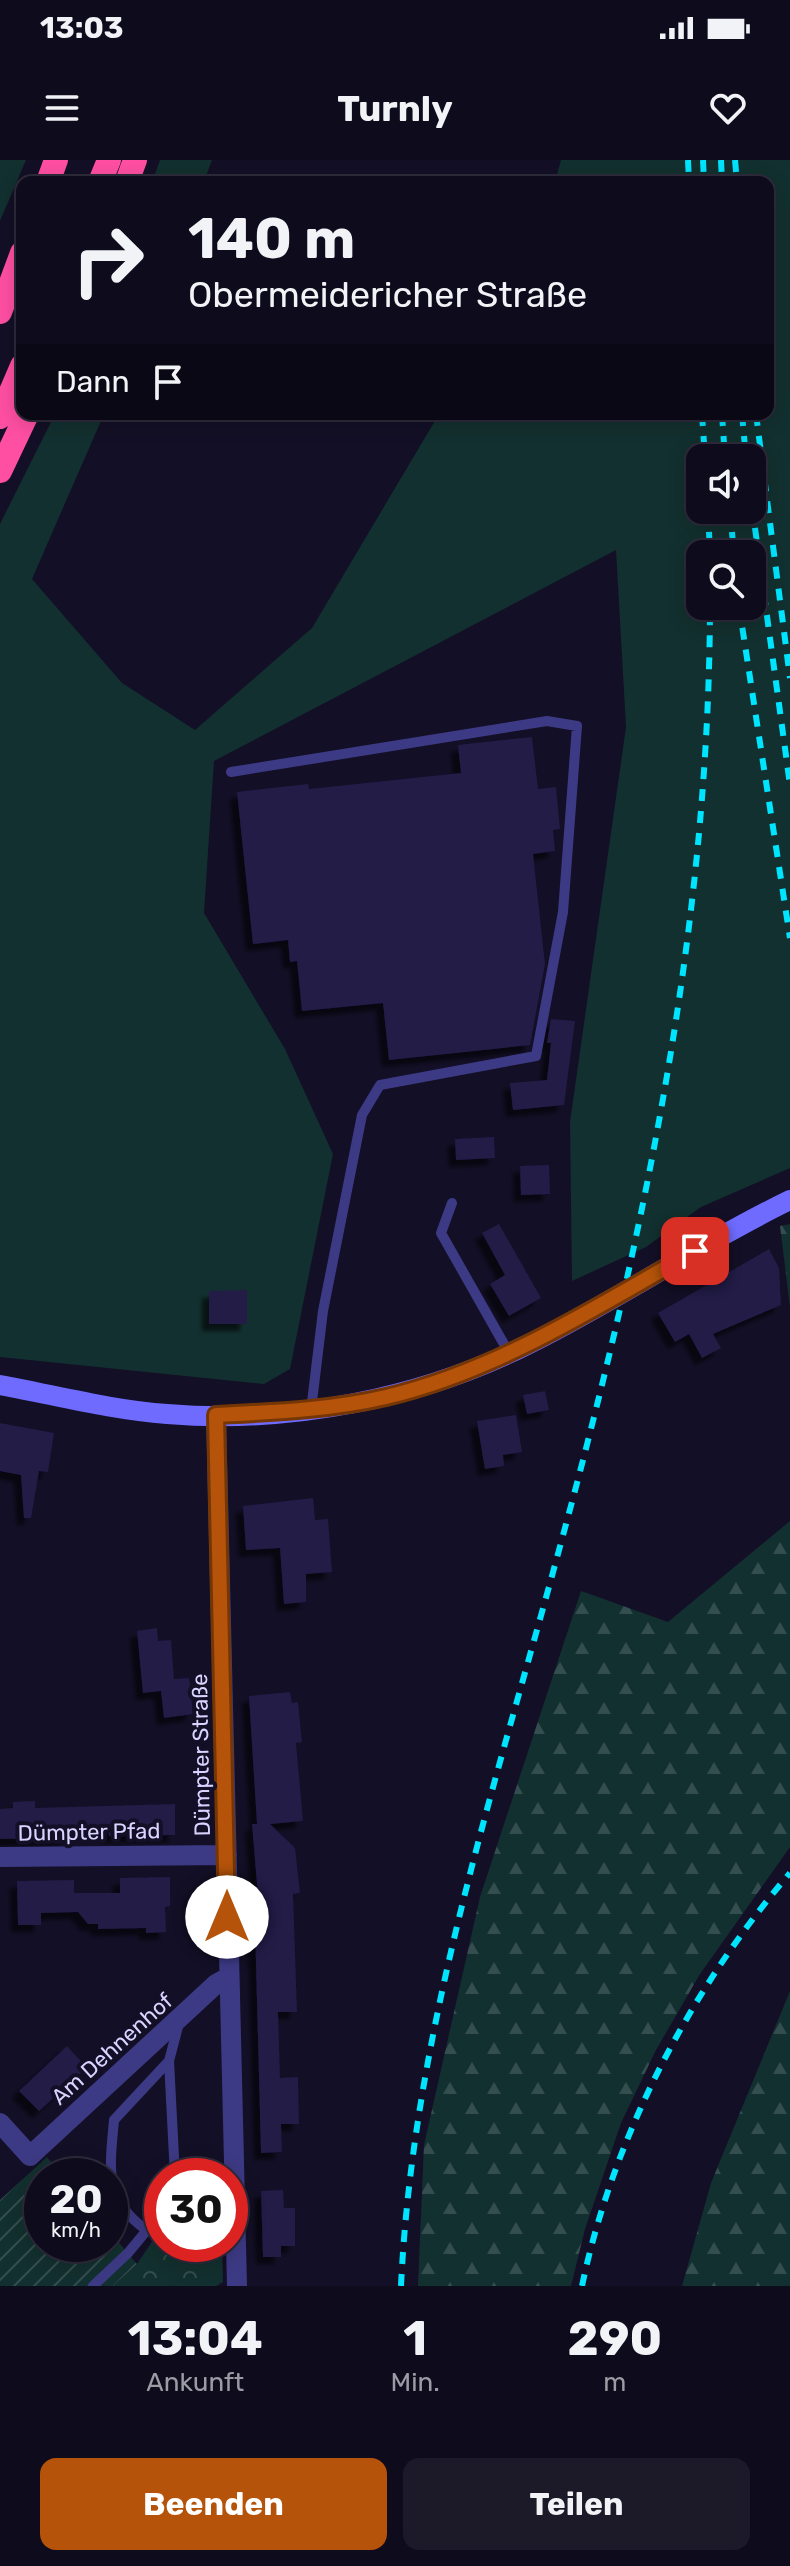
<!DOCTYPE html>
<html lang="de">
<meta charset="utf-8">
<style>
:root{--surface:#0e0b1c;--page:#1c1929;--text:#f1f3f6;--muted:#9b9ba3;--line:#2e2b3b;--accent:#b45309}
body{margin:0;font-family:Rubik,sans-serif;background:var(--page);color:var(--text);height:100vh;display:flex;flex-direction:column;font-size:30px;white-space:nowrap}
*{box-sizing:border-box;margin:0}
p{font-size:26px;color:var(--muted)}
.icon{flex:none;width:44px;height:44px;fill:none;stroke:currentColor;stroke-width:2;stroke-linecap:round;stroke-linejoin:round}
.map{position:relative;height:2126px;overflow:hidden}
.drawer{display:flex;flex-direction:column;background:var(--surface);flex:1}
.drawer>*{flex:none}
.banner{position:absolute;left:16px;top:16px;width:758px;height:244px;border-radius:16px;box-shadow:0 4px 20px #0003,0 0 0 2px var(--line);background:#0e0b1c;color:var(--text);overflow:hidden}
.buttons{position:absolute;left:686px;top:284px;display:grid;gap:16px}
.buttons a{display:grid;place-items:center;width:80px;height:80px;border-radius:16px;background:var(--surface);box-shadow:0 4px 20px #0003,0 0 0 2px var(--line);font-size:40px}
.speed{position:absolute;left:24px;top:1998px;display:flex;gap:16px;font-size:40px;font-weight:700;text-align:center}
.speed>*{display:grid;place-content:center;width:104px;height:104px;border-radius:50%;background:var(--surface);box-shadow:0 4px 20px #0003,0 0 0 2px var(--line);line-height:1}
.speed small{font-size:20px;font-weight:400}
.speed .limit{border:12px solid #d22;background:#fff;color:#111}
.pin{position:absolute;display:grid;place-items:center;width:68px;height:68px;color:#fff;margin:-34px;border-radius:16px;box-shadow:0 4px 12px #0006}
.me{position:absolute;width:88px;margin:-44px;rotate:0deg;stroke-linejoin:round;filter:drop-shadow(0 0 6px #0008)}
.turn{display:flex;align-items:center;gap:28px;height:168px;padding:0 40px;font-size:36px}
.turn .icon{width:104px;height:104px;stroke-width:2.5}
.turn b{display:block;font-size:56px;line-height:68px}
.then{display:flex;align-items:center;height:76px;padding:0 40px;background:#0003;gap:16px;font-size:30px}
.eta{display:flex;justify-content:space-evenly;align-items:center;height:136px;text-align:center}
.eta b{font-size:48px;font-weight:700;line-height:56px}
.button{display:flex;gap:16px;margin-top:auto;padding:16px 40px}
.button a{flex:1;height:92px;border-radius:16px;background:var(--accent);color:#fff;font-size:32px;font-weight:700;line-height:92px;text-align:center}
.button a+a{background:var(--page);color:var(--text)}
.status{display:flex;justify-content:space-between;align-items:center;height:56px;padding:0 40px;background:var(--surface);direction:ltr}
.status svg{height:22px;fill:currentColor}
header{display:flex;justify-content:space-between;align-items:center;height:104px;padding:0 40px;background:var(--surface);font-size:36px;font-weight:700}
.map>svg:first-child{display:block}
.grass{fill:#12302f;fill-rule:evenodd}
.forest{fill:url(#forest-firs)}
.park{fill:url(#park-crowns)}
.garden{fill:url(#garden-furrows)}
.building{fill:#241b47;filter:url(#shadow)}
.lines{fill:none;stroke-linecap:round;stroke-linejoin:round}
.service{stroke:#3d3a85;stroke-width:10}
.minor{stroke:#3d3a85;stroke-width:20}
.secondary{stroke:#6f6bff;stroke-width:20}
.motorway{stroke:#ff4fa3;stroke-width:24}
.rail{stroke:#00e5ff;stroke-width:6;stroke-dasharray:12 10;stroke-linecap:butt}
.route-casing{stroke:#753606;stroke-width:20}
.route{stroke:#b45309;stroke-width:14}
.labels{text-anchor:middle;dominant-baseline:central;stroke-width:8;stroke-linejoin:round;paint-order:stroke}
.street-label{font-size:22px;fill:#d9d4ff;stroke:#130f26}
</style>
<div class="status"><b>13:03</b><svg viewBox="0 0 49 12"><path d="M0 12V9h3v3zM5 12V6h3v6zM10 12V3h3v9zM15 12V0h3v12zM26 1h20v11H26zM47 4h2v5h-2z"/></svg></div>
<header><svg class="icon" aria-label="menu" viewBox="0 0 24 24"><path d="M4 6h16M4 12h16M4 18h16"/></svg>Turnly<svg class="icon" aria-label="heart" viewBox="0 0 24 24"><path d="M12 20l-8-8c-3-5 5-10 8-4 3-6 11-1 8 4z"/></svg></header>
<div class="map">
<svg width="790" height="2126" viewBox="0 0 790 2126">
<defs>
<pattern id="forest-firs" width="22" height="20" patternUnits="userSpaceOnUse" patternTransform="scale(2)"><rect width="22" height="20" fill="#12302f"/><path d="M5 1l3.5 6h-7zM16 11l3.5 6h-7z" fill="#344d4e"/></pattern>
<pattern id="park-crowns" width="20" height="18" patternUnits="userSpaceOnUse" patternTransform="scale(2)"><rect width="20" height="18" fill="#12302f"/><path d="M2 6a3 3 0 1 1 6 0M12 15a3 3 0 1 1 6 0" fill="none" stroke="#344d4e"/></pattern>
<pattern id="garden-furrows" width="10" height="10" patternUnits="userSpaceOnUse" patternTransform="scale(2)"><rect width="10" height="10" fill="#12302f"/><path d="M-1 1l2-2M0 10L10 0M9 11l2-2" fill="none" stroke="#344d4e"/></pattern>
<filter id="shadow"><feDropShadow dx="-7" dy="7" stdDeviation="2" flood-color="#0009"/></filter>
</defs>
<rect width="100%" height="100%" fill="#130f26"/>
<path class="grass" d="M0,0H26L0,61Z
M160,0H212L204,22H152Z
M561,0H790V1008L701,1047L646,1087L572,1121L570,962L626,567L616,390L214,601L204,753L285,889L333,994L290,1209L264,1224L0,1197V364L55,254H104L32,419L122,523L195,570L312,468L439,254H768V22H555ZM700,298H752V350H700ZM700,394H752V446H700Z"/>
<path class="forest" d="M790,1064V1147L780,1066Z
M790,1361V1687L700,1814L656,1890L621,1963L585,2069L571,2126H418L424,1985L480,1737L581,1431L668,1462Z
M790,1831V2126H682L711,2023Z"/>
<path class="park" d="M162,2067V2084H222L223,2122L216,2126H113L137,2104Z"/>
<path class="garden" d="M47,1997L63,2016H42V2084H110V2072L137,2104L113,2126H0V2040Z"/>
<path class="building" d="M532,577L538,629L556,627L560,669L553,670L555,691L533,694L545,804L530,885L389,900L383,843L302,851L297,801L290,802L288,780L253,784L237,632L308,624L309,629L461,613L458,585Z
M551,859L575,861L564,945L513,950L510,923L547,920L551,883H547Z
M494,977L495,998L456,1000L455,979Z
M549,1005L550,1034L521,1035L520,1006Z
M499,1064L541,1138L509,1156L490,1124L505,1115L482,1073Z
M769,1089L779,1108L781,1145L713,1174L721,1188L702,1198L689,1174L675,1182L658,1153Z
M247,1130V1164H209V1131Z
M545,1231L549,1250L527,1254L523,1235Z
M516,1255L522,1292L503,1295L504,1306L485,1309L477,1261Z
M0,1263L54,1273L48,1312L39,1311L31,1358H24L21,1315L0,1311Z
M313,1338L315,1360L328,1359L332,1412L306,1414V1442L284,1444L280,1388L246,1390L243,1346Z
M157,1468L158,1481L171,1480L174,1519L189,1518L193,1554L164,1558L161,1531L143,1533L137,1471Z
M290,1532L292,1543L298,1542L302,1582L296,1583L303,1661L270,1664L295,1688L300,1733L293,1734L297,1852H278L280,1918L298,1917L299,1964H281L282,1992L261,1993L255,1766L254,1736H258L252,1664H257L249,1536Z
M35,1641V1648L175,1644V1675L109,1676L108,1671H67V1678L0,1679V1649L13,1648V1642Z
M170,1717V1746L165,1747L166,1772L146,1773V1768L98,1769V1764H88L78,1752L41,1753V1765H18L17,1721L74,1720V1733H120V1718Z
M67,1886L87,1908L39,1951L19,1931Z
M283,2030L284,2048H295V2086H281V2097H263L261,2031Z"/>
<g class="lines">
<path class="service" d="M231,612L547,561L577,566L563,752L536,896L380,925L362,955L323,1151L311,1250
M452,1043L441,1073L509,1193
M169,1901L175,2016
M145,2069C103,2039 110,2006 114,1960L169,1901L179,1863
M93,2126L128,2093L162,2052"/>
<path class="minor" d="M216,1255L237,2126
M0,1697L227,1695
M0,1963L30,1996L216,1824L227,1818"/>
<path class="secondary" d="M0,1225C55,1235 111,1250 167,1254C289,1264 421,1239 531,1183C619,1139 701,1083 790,1040"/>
<path class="motorway" d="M48,22L56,0
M100,22L109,0
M127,22L135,0
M0,152L22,93
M0,257L22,206
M0,311L27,254"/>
<path class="rail" d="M688,0L689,22
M703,0L704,22
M721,0L722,22
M735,0L737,22
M702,254L705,298
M722,254L725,298
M742,254L746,298
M756,254L790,518
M752,346L790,625
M708,350L710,394
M730,350L734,394
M739,446L790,778
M401,2126C413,1870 496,1625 562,1379C645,1074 709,763 710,446
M582,2126C613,1977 691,1828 790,1713"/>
</g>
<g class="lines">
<defs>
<path id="route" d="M227,1757L216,1255C273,1252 330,1250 386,1237C499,1210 596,1147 695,1091"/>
</defs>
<use href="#route" class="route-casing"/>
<use href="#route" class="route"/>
</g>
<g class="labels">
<g class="street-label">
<text transform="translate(201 1595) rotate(-91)">Dümpter Straße</text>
<text transform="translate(89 1672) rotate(-1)">Dümpter Pfad</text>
<text transform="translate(112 1889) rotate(-42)">Am Dehnenhof</text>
</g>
</g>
</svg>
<div class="buttons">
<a><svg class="icon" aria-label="sound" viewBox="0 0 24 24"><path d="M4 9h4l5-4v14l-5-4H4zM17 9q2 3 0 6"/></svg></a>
<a><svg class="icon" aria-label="search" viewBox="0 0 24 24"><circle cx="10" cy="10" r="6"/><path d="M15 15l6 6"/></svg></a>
</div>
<div class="speed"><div>20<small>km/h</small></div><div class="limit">30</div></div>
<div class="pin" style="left:695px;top:1091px;background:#d93025"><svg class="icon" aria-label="arrive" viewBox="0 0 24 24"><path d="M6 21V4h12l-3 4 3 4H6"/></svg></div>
<svg class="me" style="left:227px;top:1757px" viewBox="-20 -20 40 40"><circle r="19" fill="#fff"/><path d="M0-13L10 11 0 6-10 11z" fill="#b45309"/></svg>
<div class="banner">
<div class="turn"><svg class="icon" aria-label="right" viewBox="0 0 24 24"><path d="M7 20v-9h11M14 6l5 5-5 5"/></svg><div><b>140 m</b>Obermeidericher Straße</div></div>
<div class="then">Dann<svg class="icon" aria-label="arrive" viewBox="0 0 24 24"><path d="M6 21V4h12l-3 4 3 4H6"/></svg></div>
</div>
</div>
<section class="drawer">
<div class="eta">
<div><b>13:04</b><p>Ankunft</p></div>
<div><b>1</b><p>Min.</p></div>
<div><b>290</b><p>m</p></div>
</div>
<div class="button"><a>Beenden</a><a>Teilen</a></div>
</section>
